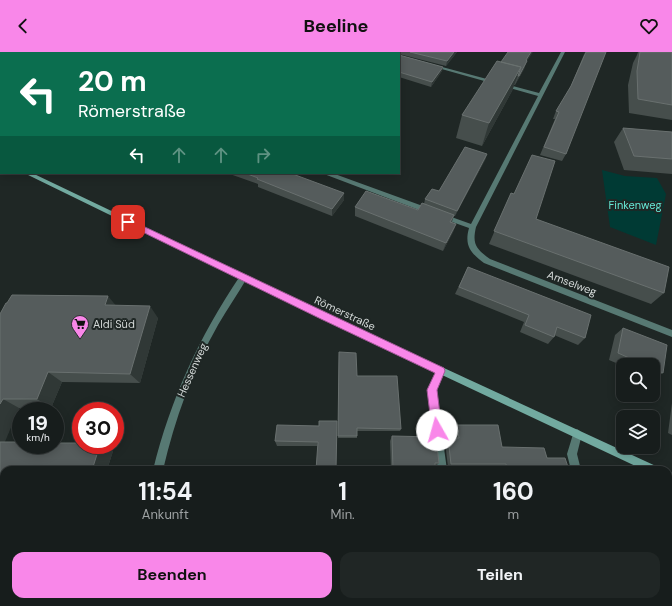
<!DOCTYPE html>
<html lang="de">
<meta charset="utf-8">
<style>
:root{--surface:#171d1c;--page:#202625;--text:#f1f3f6;--muted:#9ea2a3;--line:#363b3b;--accent:#f987e9}
body{margin:0;font-family:"DM Sans",sans-serif;background:var(--page);color:var(--text);height:100vh;display:flex;flex-direction:column;font-size:15px;white-space:nowrap}
*{box-sizing:border-box;margin:0}
p{font-size:13px;color:var(--muted)}
.icon{flex:none;width:22px;height:22px;fill:none;stroke:currentColor;stroke-width:2;stroke-linecap:round;stroke-linejoin:round}
.map{position:relative;flex:1;overflow:hidden}
.panel{position:absolute;left:0px;top:414px;width:672px;height:140px;display:flex;flex-direction:column;background:var(--surface);border-radius:12px 12px 0 0;box-shadow:0 2px 10px #0003,0 0 0 1px var(--line)}
.panel>*{flex:none}
.guide{position:absolute;left:0px;top:0px;width:400px;height:122px;box-shadow:0 2px 10px #0003,0 0 0 1px var(--line);background:#0b6e4f;color:#fff;overflow:hidden}
.tools{position:absolute;left:616px;top:306px;display:grid;gap:8px}
.tools a{display:grid;place-items:center;width:44px;height:44px;border-radius:8px;background:var(--surface);box-shadow:0 2px 10px #0003,0 0 0 1px var(--line);font-size:20px}
.speed{position:absolute;left:12px;top:350px;display:flex;gap:8px;font-size:20px;font-weight:700;text-align:center}
.speed>*{display:grid;place-content:center;width:52px;height:52px;border-radius:50%;background:var(--surface);box-shadow:0 2px 10px #0003,0 0 0 1px var(--line);line-height:1}
.speed small{font-size:10px;font-weight:400}
.speed .limit{border:6px solid #d22;background:#fff;color:#111}
.pin{position:absolute;display:grid;place-items:center;width:34px;height:34px;color:#fff;margin:-17px;border-radius:8px;box-shadow:0 2px 6px #0006}
.me{position:absolute;width:44px;margin:-22px;rotate:353deg;stroke-linejoin:round;filter:drop-shadow(0 0 3px #0008)}
.turn{display:flex;align-items:center;gap:14px;height:84px;padding:0 12px;font-size:18px}
.turn .icon{width:52px;height:52px;stroke-width:2.5}
.turn b{display:block;font-size:28px;line-height:34px}
.lanes{display:flex;align-items:center;height:38px;padding:0 12px;background:#0003;justify-content:center;gap:20px;direction:ltr}
.lanes .off{opacity:.35}
.eta{display:flex;justify-content:space-evenly;align-items:center;height:68px;text-align:center}
.eta b{font-size:24px;font-weight:700;line-height:28px}
.cta{display:flex;gap:8px;margin-top:auto;padding:8px 12px}
.cta a{flex:1;height:46px;border-radius:12px;background:var(--accent);color:#111;font-size:16px;font-weight:700;line-height:46px;text-align:center}
.cta a+a{background:var(--page);color:var(--text)}
header{display:flex;justify-content:space-between;align-items:center;height:52px;padding:0 12px;background:var(--accent);color:#111;font-size:18px;font-weight:700}
.map>svg:first-child{display:block}
.green{fill:#003a34}
.lines{fill:none;stroke-linecap:round;stroke-linejoin:round}
.lane{fill:#577973;fill-rule:evenodd}
.street{fill:#577973;fill-rule:evenodd}
.secondary{fill:#72aaa0;fill-rule:evenodd}
.highway{fill:#98f1e2;fill-rule:evenodd}
.wall{fill:#464e4c}
.shaded-wall{fill:#303836}
.building{fill:#555c5c;stroke:#69706f}
.route{fill:#f987e9;stroke:#a25897}
.labels{text-anchor:middle;dominant-baseline:central;stroke-width:4;stroke-linejoin:round;paint-order:stroke}
.park-label{font-size:11px;fill:#65e7d5;stroke:#1f2725}
.street-label{font-size:11px;fill:#d4d9d8;stroke:#1f2725}
.poi-label{font-size:11px;fill:#d4d9d8;stroke:#1f2725;text-anchor:start}
</style>
<header><svg class="icon" aria-label="back" viewBox="0 0 24 24"><path d="M15 5l-7 7 7 7"/></svg>Beeline<svg class="icon" aria-label="heart" viewBox="0 0 24 24"><path d="M12 20l-8-8c-3-5 5-10 8-4 3-6 11-1 8 4z"/></svg></header>
<div class="map">
<svg width="672" height="554" viewBox="0 0 672 554">
<rect width="100%" height="100%" fill="#1f2725"/>
<path class="green" d="M602,118L625,124L657,126L666,142L656,193L610,175Z"/>
<g class="lines">
<path class="lane" d="M627,550H639L638,554H626Z"/>
<path class="street" d="M561,0H565L476,175C472,192 476,197 490,207L672,278V285L484,211C471,201 464,194 469,176L441,166L440,164L443,162L471,172L538,44L431,14V12L539,41Z
M323,121H332L431,157L432,159L429,161H427L324,122Z
M243,223L247,226C238,242 227,257 218,273C192,319 175,367 163,418H153C171,346 199,285 240,224Z
M441,315L444,316L445,319L436,338L447,418H437L428,338L438,316Z
M577,377L580,379L582,382L577,402L581,418H571L567,402L574,379Z
M122,550H134L133,554H121Z
M452,550H464L465,554H453Z
M591,550H603V554H591Z"/>
<path class="secondary" d="M0,106H1V111H0Z
M24,121H32L327,262L658,415L660,418H644L321,266Z
M668,419L672,421V431L668,429Z"/>
<path class="highway" d="M24,0H32L23,1Z
M50,0H58V1H50Z
M0,100H1L0,108Z"/>
</g>
<path class="wall" d="M324,0H457L446,14L399,2V3L443,15L442,19L431,35L399,25V1H324Z
M585,0L566,102L562,109L540,103L555,67H553L556,59L570,36Z
M638,0H672V68L629,61L628,33L633,11L637,3Z
M501,10L526,11L524,17L515,33H514L512,39L482,94L456,86L462,63Z
M623,76L672,80V122L624,118L614,90Z
M487,102L485,108L455,164H454L452,170L456,172L453,180L443,199L355,164V155L418,158L424,152L425,147L439,139Z
M227,121H290L344,148L332,164L258,135V132Z
M356,121H364L363,123Z
M511,141L536,167L664,241L651,252L489,192Z
M468,215L585,286L578,293L554,283V285L548,292L520,280L524,270L455,242Z
M116,253L158,266L140,331L62,330L51,356H19L4,390L113,399L107,418H4V550H69L68,554H0V262Z
M623,276L663,321L653,327V313H623V314L609,308L615,283Z
M339,300L357,324L401,377L400,379H357V386H338Z
M672,351V383L668,381Z
M457,373L502,395L547,406L569,418H502L501,416L448,415L445,390L448,386H455L454,377Z
M319,374L317,394H277L275,389Z
M392,384L439,411L435,415V418H391L390,389Z
M672,459V554H652L653,550H668V460Z
M390,550H442L443,554H391Z
M533,550H589L590,554H534Z"/>
<path class="shaded-wall" d="M454,0H457L446,14L447,9Z
M531,0H533L526,11L524,17L515,33L526,8Z
M443,15L442,19L431,35L432,30Z
M521,15L512,39L482,94L489,71Z
M487,102L485,108L455,164L457,159Z
M344,141V148L332,164V157Z
M456,172L453,180L443,199L446,191Z
M108,244L118,256L105,253Z
M150,254L158,266L140,331L130,322Z
M48,320L62,330L51,356L37,347Z
M3,347L19,356L2,397L0,396V352Z
M100,393H102L113,399L107,418H92Z
M52,550H69L68,554H51Z"/>
<path class="building" d="M328,0H399V3L443,15L432,30L399,20V1H332Z
M410,0H454L447,9Z
M508,0H531L526,8L527,9L519,24H518L521,15L501,10Z
M586,0H606L566,102L544,95L559,60L556,59L571,34Z
M640,0H672V53L638,47L637,19Z
M497,9L521,15L489,71L462,63Z
M623,76L672,80V107L634,104Z
M465,95L487,102L457,159L425,147L432,137L439,139Z
M532,103L555,109L536,167L669,215L664,241L494,179L511,141L514,142Z
M245,121H290L344,141L332,157L257,127L258,126Z
M366,139L418,158L422,151L454,163L450,170L456,172L446,191L355,155Z
M468,215L591,263L585,286L557,275L554,285L525,273L529,263L459,235Z
M12,243L108,244L105,253L150,254L130,322L48,320L37,347H3L0,352V262L6,251H7Z
M623,276L667,293L663,321L653,316V313H645L618,301Z
M339,300L356,301L357,324H397L401,377L357,376V384H338Z
M319,369H337L336,418H316L318,390L275,389L277,373L319,374Z
M457,373H498L502,395L544,396L547,406H565L569,418H507L506,412H451L448,386H459Z
M392,384L436,385L439,411H435V418H393Z
M0,390H21V393H55V391H81V393H100L92,418H4V550H52L51,554H0Z
M670,511L672,512V554H666L667,550H668V536Z
M198,550H307V554H198Z
M393,550H442L443,554H393Z
M541,550H589L590,554H542Z"/>
<path class="route" d="M128,167L444,316L445,319L437,338L442,378L441,381L437,383L433,381L432,378L427,338L435,321L321,267L126,172L125,170Z"/>
<defs>
<symbol id="supermarket-pin" viewBox="-11 -11 22 30"><path d="M0 17L-7.5 6A9.5 9.5 0 1 1 7.5 6Z" fill="#f987e9" stroke="#1f2725"/><path d="M-6-5.5h2.5l.6 2H6L4.5 2H-2.5L-4.4-4H-6ZM-1.5 3.2a1.3 1.3 0 1 0 .1 0ZM3 3.2a1.3 1.3 0 1 0 .1 0Z" fill="#111"/></symbol>
</defs>
<g fill-rule="evenodd">
<use href="#supermarket-pin" x="70" y="262" width="20" height="27"/>
</g>
<g class="labels">
<g class="park-label">
<text x="635" y="153">Finkenweg</text>
</g>
<g class="street-label">
<text transform="translate(572 231) rotate(21)">Amselweg</text>
<text transform="translate(345 261) rotate(25)">Römerstraße</text>
<text transform="translate(192 318) rotate(-66)">Hessenweg</text>
</g>
<g class="poi-label">
<text x="93" y="272">Aldi Süd</text>
</g>
</g>
</svg>
<div class="tools">
<a><svg class="icon" aria-label="search" viewBox="0 0 24 24"><circle cx="10" cy="10" r="6"/><path d="M15 15l6 6"/></svg></a>
<a><svg class="icon" aria-label="layers" viewBox="0 0 24 24"><path d="M12 4l9 5-9 5-9-5zM3 14l9 5 9-5"/></svg></a>
</div>
<div class="speed"><div>19<small>km/h</small></div><div class="limit">30</div></div>
<div class="pin" style="left:128px;top:170px;background:#d93025"><svg class="icon" aria-label="arrive" viewBox="0 0 24 24"><path d="M6 21V4h12l-3 4 3 4H6"/></svg></div>
<svg class="me" style="left:437px;top:378px" viewBox="-20 -20 40 40"><circle r="19" fill="#fff"/><path d="M0-13L10 11 0 6-10 11z" fill="#f987e9"/></svg>
<div class="guide">
<div class="turn"><svg class="icon" aria-label="left" viewBox="0 0 24 24"><path d="M17 20v-9H6M10 6l-5 5 5 5"/></svg><div><b>20 m</b>Römerstraße</div></div>
<div class="lanes"><svg class="icon" aria-label="left" viewBox="0 0 24 24"><path d="M17 20v-9H6M10 6l-5 5 5 5"/></svg><svg class="icon off" aria-label="ahead" viewBox="0 0 24 24"><path d="M12 20V5M6 11l6-6 6 6"/></svg><svg class="icon off" aria-label="ahead" viewBox="0 0 24 24"><path d="M12 20V5M6 11l6-6 6 6"/></svg><svg class="icon off" aria-label="right" viewBox="0 0 24 24"><path d="M7 20v-9h11M14 6l5 5-5 5"/></svg></div>
</div>
<section class="panel">
<div class="eta">
<div><b>11:54</b><p>Ankunft</p></div>
<div><b>1</b><p>Min.</p></div>
<div><b>160</b><p>m</p></div>
</div>
<div class="cta"><a>Beenden</a><a>Teilen</a></div>
</section>
</div>
